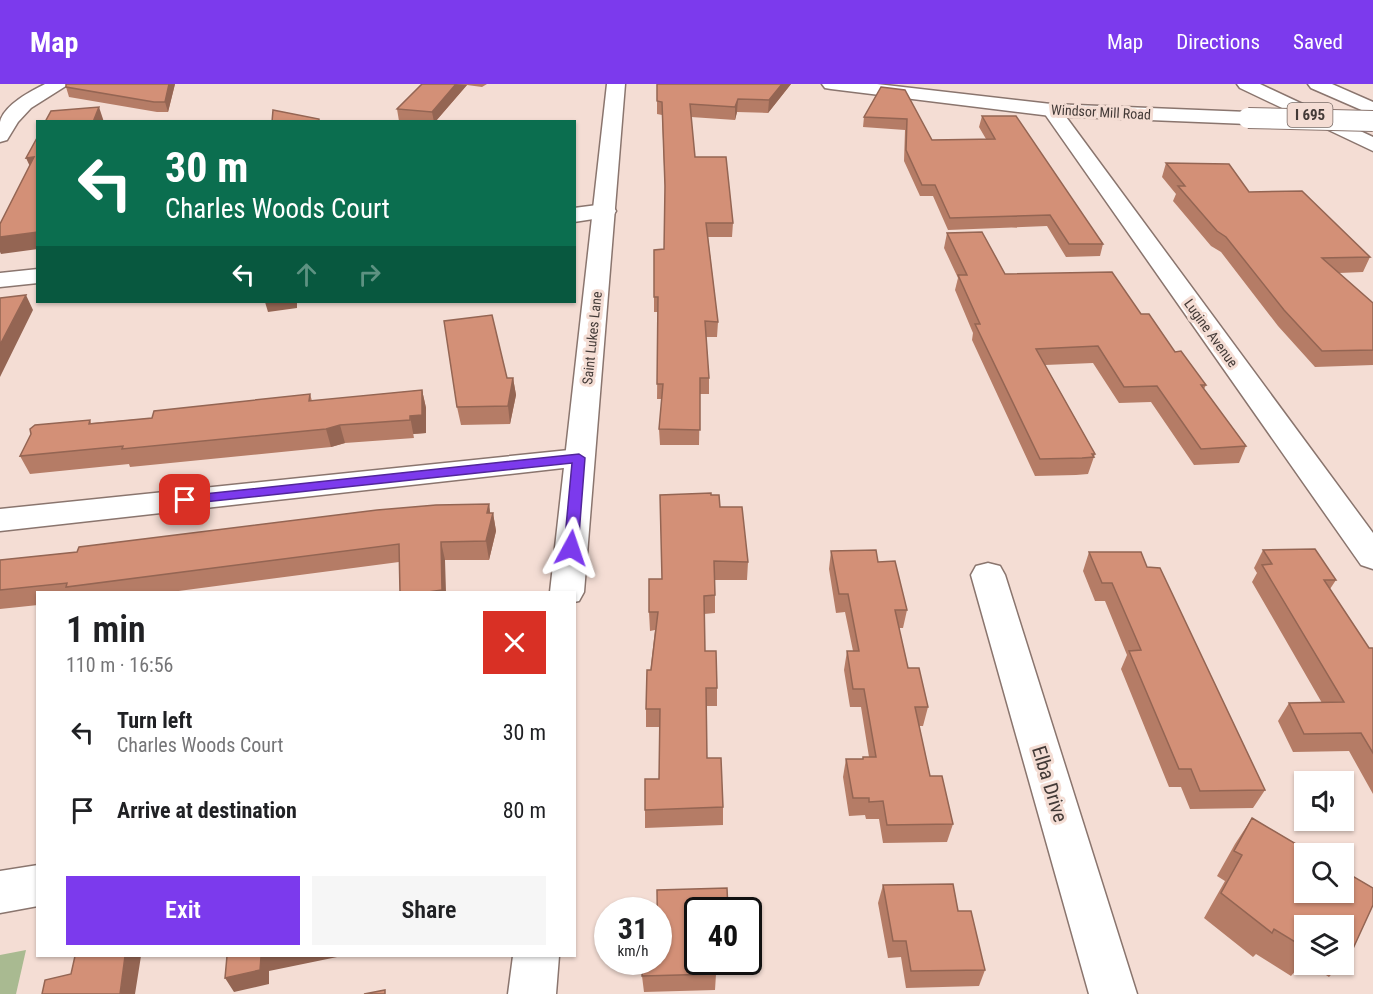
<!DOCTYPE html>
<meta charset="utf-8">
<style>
:root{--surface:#fff;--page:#f6f6f6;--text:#202124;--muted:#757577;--accent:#7c3aed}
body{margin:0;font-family:"Roboto Condensed",sans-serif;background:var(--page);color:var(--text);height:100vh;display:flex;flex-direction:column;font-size:22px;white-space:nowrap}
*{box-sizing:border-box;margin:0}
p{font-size:20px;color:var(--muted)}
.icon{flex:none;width:33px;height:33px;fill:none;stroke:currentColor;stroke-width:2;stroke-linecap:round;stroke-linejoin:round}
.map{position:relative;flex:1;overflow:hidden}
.details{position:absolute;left:36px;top:507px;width:540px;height:366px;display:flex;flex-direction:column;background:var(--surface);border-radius:0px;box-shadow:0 2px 4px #0004}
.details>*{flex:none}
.hud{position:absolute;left:36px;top:36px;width:540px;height:183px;border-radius:0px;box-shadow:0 2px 4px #0004;background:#0b6e4f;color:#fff;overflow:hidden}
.tools{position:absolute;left:1294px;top:687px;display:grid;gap:12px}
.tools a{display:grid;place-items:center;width:60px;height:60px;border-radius:0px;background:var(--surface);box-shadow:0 2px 4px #0004;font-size:30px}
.speed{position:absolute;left:594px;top:813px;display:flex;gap:12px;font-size:30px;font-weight:700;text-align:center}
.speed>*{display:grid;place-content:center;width:78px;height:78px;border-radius:50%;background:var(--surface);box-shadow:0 2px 4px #0004;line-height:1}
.speed small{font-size:15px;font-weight:400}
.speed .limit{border:3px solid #111;border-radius:9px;background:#fff;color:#111}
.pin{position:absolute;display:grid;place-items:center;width:51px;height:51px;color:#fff;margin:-26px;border-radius:12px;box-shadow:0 3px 9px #0006}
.me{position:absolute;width:66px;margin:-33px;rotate:5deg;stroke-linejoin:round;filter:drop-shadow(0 0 4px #0008)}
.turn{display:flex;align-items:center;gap:21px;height:126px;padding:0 30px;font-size:27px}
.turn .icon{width:78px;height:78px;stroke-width:2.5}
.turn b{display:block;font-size:42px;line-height:51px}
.lanes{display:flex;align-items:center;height:57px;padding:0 30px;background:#0003;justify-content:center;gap:30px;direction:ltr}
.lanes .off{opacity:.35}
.round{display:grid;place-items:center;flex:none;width:63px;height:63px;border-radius:0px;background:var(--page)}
.summary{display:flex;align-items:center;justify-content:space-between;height:102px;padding:0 30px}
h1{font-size:36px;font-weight:600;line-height:45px}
.primary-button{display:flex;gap:12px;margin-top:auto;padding:12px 30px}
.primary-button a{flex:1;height:69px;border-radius:0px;background:var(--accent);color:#fff;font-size:24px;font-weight:600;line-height:69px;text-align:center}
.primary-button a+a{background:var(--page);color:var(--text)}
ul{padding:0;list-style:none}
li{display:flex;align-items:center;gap:18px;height:78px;padding:0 30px}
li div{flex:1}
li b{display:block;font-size:22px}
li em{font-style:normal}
header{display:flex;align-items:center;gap:36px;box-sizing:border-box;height:84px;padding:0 30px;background:var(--accent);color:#fff}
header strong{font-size:28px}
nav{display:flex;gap:33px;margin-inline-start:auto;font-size:21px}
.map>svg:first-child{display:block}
.green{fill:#a9ba91}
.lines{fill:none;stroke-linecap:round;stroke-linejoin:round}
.street-casing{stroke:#8a756e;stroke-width:3}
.secondary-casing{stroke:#8a756e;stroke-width:3}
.highway-casing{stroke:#8a756e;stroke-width:3}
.street{fill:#fff;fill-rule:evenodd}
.secondary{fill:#fff;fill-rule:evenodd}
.highway{fill:#fff;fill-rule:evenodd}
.secondary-bridge-casing{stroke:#8a756e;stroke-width:22;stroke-linecap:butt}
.secondary-bridge{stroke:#fff;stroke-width:20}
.wall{fill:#b57c66}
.shaded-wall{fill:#946553}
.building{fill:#d39077;stroke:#946553;stroke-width:1.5}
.route{fill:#7c3aed;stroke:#51269a;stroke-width:1.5}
.labels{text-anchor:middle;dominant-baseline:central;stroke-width:6;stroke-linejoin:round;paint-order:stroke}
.far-street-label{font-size:14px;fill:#433a37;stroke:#f4ddd4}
.shield{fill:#f4ddd4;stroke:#786b66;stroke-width:1.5}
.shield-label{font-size:15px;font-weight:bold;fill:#433a37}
.near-street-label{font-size:20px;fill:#433a37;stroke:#f4ddd4}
</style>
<header>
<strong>Map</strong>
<nav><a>Map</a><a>Directions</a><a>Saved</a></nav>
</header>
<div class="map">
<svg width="1373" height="910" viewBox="0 0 1373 910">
<rect width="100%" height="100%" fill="#f4ddd4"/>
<path class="green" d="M26,866L16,910H0V871Z"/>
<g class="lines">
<defs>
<path id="street" d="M45,0H69L31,24L18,38L7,56L0,58C0,52 0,44 0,38C4,21 31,7 45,0Z
M1051,20L1058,22L1373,449V485L1361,481L1042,26L1044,22Z
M605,120L613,122L616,127L613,132L574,138V124Z
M38,185V199L0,203V189Z
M579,365L590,367L594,374L590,381L0,447V425Z
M988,479L1000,482L1005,491L1137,910H1089L971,491L976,482Z
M38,781V822L0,829V787Z"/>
<path id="secondary" d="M607,0H625L584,508L579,517L574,518V508H550Z
M822,0H877L1051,20L1248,28L1255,30L1258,34L1255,38L1248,40L1051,32L831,5L825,4Z
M513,872H559L556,910H508Z"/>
<path id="highway" d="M1237,0H1260L1373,53V67L1240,4Z
M1308,0H1332L1373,18V31L1311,4Z"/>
</defs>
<use href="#street" class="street-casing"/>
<use href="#secondary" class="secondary-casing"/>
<use href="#highway" class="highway-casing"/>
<use href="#street" class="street"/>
<use href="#secondary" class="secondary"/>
<use href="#highway" class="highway"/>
<defs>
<path id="secondary-bridge" d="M1248,34L1373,37"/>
</defs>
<use href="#secondary-bridge" class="secondary-bridge-casing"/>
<use href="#secondary-bridge" class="secondary-bridge"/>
</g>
<path class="wall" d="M66,0H175L168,28H157L69,13L66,3Z
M422,0H487L482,3L467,1L435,38L399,37L397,25Z
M657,0H791L768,29L737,28L735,36L691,33L695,73L733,139L732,153H708L718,238L717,253H706L709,294V310H700L699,361H660L659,345L662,315H657L658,228H654V166L664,165L665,108L662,31L657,30Z
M881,3L932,56L986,55L979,43L982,32L1103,160L1100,172L1066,173L1047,142L948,146L933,112H920L904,77L905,46L863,43L864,33Z
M1166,79L1249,108L1370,173L1363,188L1339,189L1373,219V281L1315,283L1278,242L1221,168L1211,162L1173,117L1176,110L1162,93Z
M947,149L1005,190L1141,230L1206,301L1204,305L1246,362L1239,379L1194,381L1151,318L1119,319L1093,279L1045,281L1095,370L1088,390L1076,391L1035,392L972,256L973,249L955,206L958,194L944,164Z
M507,294H513L516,311L510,340L461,341L457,323Z
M422,306L426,324V349L413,350L414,354L345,359L331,363L130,383L129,380L30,390L20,372L31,350L90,336L91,339L152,334L310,310L312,317Z
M711,411L720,423L748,478L747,496H715V529L704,530L705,567L717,604V622H706L707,674L723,723V741L645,744V726L659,695L660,643H646V625L655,546L650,547L649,528L662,495Z
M489,420L490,429H493L496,447L489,476H445L399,478L171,508H38V521L0,525V476L77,468Z
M1263,466L1336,496L1330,505L1369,564H1373V710L1349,667L1293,668L1278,637L1289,619H1322L1252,498L1257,489L1254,484Z
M831,467L878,478L907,526L903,544H899L908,584L928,623L923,642H919L930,692L953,740L947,758L883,759L879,735H866L865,731L849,732L843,693L846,675H863V673H869L861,623H850L844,586L847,567H853L845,528L836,529L829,485Z
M1089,468L1147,483L1265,706L1253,724L1190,725L1181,703H1169L1121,585L1127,571L1105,517H1095L1083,487Z
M1252,734L1313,770H1305V808H1344V787L1373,804V821L1351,869L1344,877V842H1305V878L1304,877L1291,892L1256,870L1253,873L1204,834L1225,797L1217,792L1235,760Z
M883,801L958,827L985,886L979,902L906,904L901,873L888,874L878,819Z
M698,826L716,890L715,906L644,908L642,892Z
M1309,880H1341L1329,893Z"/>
<path class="shaded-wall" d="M169,0H175L168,28L165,18Z
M456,0L467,1L435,38H434L432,28Z
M782,0H791L768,29L769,16Z
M738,15L737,28L735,36V23Z
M99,23L104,38H93Z
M34,73L33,89L26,74Z
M38,148V165L1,170L0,168V153Z
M26,211L33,226L0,293V261Z
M265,218H297V224L268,228Z
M513,294L516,311L510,340L508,322Z
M422,306L426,324V349L413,350L414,354L410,332Z
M340,341L345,359L331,363L326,345Z
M489,420L491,436L493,429L496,447L489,476L486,457L487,429Z
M441,458L445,476L446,508H428Z
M125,872H141L135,910H120Z
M267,872H342L269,887V900L234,908L225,894L261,873Z"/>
<path class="building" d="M66,0H169L165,18H154L66,3Z
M422,0H456L432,28L397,25Z
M657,0H782L769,16L738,15L735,23L690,20L695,73H726L733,139H706L718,238L705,237L709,294H700V346L659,345L663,300H657L658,213H654V166L664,165L665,102L662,18L657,17Z
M881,3L905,6L932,56L995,55L982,32H1016L1103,160H1069L1050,131L950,134L935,101H922L906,66L907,35L864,33Z
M99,23L93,38H45L51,27Z
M273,26L319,35V38H272Z
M38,52V148L0,153V140L34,73L26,74Z
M1166,79L1229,80L1249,108L1302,107L1370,173L1322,174L1373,219V266L1322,267L1284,226L1226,153L1217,147L1178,102H1185Z
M982,148L1005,190L1112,188L1141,230H1149L1175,268L1181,267L1206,301H1201L1246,362L1201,365L1157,302L1124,303L1098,262L1036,265L1095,370H1092L1094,373L1082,374L1040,375L975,240H980L958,191H967L947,149Z
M26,211L0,261V214Z
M492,231L507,294H513L508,322L457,323L444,237Z
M422,306V331L410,332V336L340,341L326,345L122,365L123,362L20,372L31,350L30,345L35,341L90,336L89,340L152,334L154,327L310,310L309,317Z
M711,409V411H719L720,423H742L748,478L714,477L715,511L704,512L705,567H716L717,604H706L707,674H721L723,723L645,726V695H659L660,625H646L647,586H651L658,528H649V495H662L660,411Z
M489,420L487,429H493L486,457L441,458L442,506L428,508H400L399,460L66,503L67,499L0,506V476L77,468L79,463L377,426L436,421Z
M1315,465L1336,496H1324L1369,564H1373V669L1361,649L1304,650L1289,619L1344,618L1262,481L1272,480L1263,466Z
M876,466L878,478L895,477L907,526H895L908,584H919L928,623H915L930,692H942L953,740L887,741L883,717L869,718V714H853L846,675H863V673H876L864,605H853L847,567H859L848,510H839L831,467Z
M1089,468H1141L1147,483L1160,484L1265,706L1200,707L1191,685H1179L1129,567L1141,566L1112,499H1102Z
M1252,734L1313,770H1305V808H1344V787L1373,804V821L1351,869L1344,865V842H1305V864L1274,845L1272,849L1221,809L1242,771L1234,767Z
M953,800L958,827H971L985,886L911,887L906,857H893L883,801Z
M727,804L728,826H698V878H715L716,890L642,892L643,878H658L657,806Z
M75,872H125L120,910H42L45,896L71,890Z
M227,872H267L261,873L260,886L225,894Z
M385,906V910H364Z"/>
<path class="route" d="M579,370L585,374L578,464L571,468L564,464L572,379L185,420L179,416L185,412Z"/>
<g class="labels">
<g class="far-street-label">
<text transform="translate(1101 28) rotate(3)">Windsor Mill Road</text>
<text transform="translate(1211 249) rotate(54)">Lugine Avenue</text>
<text transform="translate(592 254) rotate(-84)">Saint Lukes Lane</text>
</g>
<rect class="shield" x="1287.5" y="19" width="45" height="24" rx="4.5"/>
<g class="shield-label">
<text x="1310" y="31">I 695</text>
</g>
<g class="near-street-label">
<text transform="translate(1050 700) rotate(73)">Elba Drive</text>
</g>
</g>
</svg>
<div class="tools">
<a><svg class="icon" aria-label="sound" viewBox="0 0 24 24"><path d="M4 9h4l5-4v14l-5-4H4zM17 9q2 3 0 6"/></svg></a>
<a><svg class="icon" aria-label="search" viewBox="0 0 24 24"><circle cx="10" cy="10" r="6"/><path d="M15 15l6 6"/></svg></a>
<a><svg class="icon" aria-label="layers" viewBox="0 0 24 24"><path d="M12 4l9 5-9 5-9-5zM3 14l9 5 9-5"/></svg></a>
</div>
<div class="speed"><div>31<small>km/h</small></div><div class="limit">40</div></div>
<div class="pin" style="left:185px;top:416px;background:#d93025"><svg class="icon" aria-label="arrive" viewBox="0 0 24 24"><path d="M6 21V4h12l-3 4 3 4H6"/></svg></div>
<svg class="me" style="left:571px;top:464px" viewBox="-20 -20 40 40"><path d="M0-17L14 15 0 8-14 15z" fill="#7c3aed" stroke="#fff" stroke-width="4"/></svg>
<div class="hud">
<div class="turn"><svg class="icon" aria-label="left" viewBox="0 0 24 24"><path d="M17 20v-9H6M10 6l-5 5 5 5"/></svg><div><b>30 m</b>Charles Woods Court</div></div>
<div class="lanes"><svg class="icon" aria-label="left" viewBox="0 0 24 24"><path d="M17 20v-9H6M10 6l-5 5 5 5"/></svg><svg class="icon off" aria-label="ahead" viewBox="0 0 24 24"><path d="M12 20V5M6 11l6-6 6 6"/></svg><svg class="icon off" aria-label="right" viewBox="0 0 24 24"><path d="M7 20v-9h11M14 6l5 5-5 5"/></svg></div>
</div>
<section class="details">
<div class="summary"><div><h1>1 min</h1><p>110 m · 16:56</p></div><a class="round" style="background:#d93025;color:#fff"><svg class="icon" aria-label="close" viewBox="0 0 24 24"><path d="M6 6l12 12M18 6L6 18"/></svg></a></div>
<ul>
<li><svg class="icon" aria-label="left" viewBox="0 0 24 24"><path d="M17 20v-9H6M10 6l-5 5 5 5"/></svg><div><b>Turn left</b><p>Charles Woods Court</p></div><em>30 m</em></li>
<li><svg class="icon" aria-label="arrive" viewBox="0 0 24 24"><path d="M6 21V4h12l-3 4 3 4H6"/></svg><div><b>Arrive at destination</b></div><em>80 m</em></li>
</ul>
<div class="primary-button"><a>Exit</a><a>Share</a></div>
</section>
</div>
